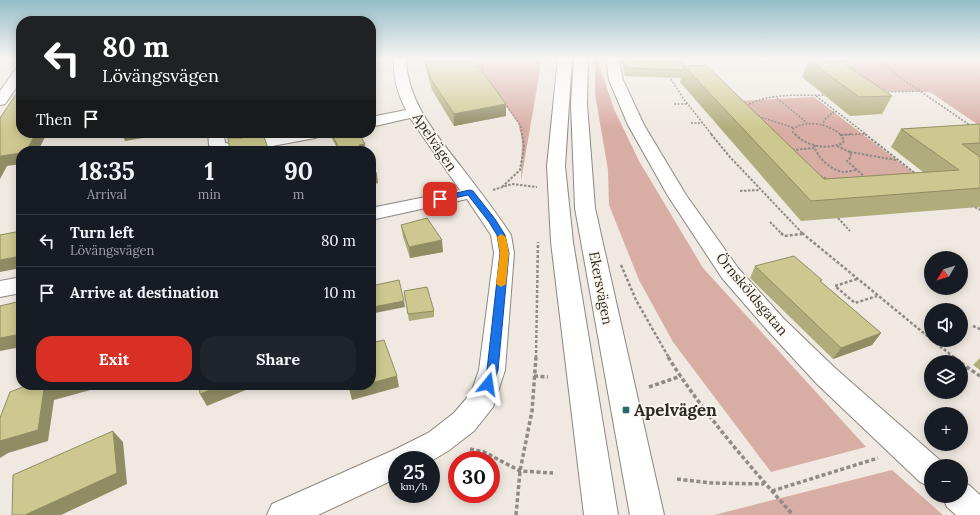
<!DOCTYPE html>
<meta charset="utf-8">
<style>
:root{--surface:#171b24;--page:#20242c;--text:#f1f3f6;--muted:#9ea1a6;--line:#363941;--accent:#d93025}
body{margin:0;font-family:Lora,serif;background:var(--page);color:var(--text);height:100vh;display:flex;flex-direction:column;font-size:15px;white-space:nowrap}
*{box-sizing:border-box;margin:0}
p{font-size:13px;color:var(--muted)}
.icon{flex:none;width:22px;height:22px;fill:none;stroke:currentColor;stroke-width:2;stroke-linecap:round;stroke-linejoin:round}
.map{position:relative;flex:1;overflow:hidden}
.details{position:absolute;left:16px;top:146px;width:360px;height:244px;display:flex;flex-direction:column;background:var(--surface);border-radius:16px;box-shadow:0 2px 10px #0003}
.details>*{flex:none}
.hud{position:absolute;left:16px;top:16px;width:360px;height:122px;border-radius:16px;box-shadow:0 2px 10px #0003;background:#202124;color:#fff;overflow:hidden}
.needle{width:26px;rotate:232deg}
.controls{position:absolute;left:924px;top:251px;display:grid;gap:8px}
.controls a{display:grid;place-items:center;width:44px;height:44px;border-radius:50%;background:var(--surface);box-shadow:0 2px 10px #0003;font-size:20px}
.speed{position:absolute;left:388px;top:451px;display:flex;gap:8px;font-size:20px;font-weight:700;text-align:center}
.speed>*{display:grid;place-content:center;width:52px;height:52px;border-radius:50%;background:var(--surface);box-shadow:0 2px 10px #0003;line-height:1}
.speed small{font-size:10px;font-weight:400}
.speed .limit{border:6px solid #d22;background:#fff;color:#111}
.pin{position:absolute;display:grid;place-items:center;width:34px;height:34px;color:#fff;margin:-17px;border-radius:8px;box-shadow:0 2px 6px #0006}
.me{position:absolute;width:44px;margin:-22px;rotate:15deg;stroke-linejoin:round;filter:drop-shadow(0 0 3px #0008)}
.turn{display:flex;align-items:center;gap:14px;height:84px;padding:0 20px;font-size:18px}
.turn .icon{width:52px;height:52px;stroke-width:2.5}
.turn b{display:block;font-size:28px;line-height:34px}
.then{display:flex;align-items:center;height:38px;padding:0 20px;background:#0003;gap:8px;font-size:15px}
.eta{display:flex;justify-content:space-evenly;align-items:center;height:68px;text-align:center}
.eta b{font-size:24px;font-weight:700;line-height:28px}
.button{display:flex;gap:8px;margin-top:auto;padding:8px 20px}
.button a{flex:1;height:46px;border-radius:16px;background:var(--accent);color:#fff;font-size:16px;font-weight:700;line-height:46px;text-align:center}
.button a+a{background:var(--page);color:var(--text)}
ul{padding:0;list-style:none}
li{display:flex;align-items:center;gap:12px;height:52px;padding:0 20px;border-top:1px solid var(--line)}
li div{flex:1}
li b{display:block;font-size:15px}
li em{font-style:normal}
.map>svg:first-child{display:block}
.green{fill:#d8ada4}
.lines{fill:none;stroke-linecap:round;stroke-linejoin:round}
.street-casing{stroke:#8c877f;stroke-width:2}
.secondary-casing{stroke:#8c877f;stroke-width:2}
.path-far3{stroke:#8e8a85;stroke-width:1.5;stroke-dasharray:2 1.5;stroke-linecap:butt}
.path-far2{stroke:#8e8a85;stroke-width:2;stroke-dasharray:2.5 1.5;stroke-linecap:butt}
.path-far1{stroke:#8e8a85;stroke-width:2.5;stroke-dasharray:3 2;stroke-linecap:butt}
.path{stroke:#8e8a85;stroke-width:3.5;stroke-dasharray:4 2.5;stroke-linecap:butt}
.street{fill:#fff;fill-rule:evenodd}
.secondary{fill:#fff;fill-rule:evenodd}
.wall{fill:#b0ac7b}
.shaded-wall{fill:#908c64}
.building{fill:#cdc88f;stroke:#908c64}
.route{fill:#1a73e8;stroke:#114b97}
.slow{fill:#f59e0b}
.poi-dot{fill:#1f6b6f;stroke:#fcf6ee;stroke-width:1.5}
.labels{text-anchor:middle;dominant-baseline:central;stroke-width:3.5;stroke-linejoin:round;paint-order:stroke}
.street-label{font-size:14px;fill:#2c2a27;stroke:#fcf6ee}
.near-poi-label{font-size:17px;font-weight:bold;fill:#2c2a27;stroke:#fcf6ee;text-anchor:start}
</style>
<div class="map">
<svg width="980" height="515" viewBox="0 0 980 515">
<rect width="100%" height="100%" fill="#efe9e1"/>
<path class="green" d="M477,58H542L521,181L522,139L518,123L479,68Z
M595,58H598L600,67L614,109L639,161L703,268L866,447L771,472L673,342L639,280L609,205L608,170L595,94Z
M828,58H980V126L930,92L876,91Z
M814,97L915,174L826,181L739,101Z
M892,470L943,515H714Z"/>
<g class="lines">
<defs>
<path id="street" d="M394,58H406C407,102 436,134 462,168C479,190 496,212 511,235L514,253L505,370L493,407L474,431L448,451L431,461L397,460V478L318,515H267L272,504L396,449L428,433L454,413L471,393L479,370L494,253L491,235L467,199L371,220V208L460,190L410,118L371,127V117L406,110C397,93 393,77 394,58Z
M606,58H618L623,80L644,125L686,195L738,268L784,319L835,368L942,462L944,466H931V487L920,482L817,384L768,331L722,278L668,196L628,125L609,80Z
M21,68V81L5,104L0,105V91L16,69Z
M208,133H224L225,143L231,144L290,133H323L321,136L315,138L246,151H215L209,145Z
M21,277V293L0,297V281Z
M961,482L969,485L980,495V515H956L947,507L942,496H961Z"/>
<path id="secondary" d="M558,58H572L565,166L573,242L618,515H584L551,242L547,166Z
M574,58H588L587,104L595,208L664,515H630L575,208L571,104Z"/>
</defs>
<use href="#street" class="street-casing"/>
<use href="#secondary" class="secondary-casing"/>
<path class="path-far3" d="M479,58L484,74L521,126L522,135
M876,58L901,78L971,126
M669,76L683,98L712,135
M884,92L920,91
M816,96L867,135
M777,98L807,123
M674,104H687
M746,106C769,92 801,96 827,95
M758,116L794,128
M691,123H702
M823,126L824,120L835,111
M796,135L793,133V129C807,119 829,124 841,135
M841,135L864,134"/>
<path class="path-far2" d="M711,134L730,157L803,234
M795,134C807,147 827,150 843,143L844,140L840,134
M865,134L916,174
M841,135L853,134
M814,145C816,157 832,171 844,172C848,172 853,170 857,170
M837,146L850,152L851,157L847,161L866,178
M792,150L814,148
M850,152L896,160
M820,176L830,180
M502,187L520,170L524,147L522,134
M493,190L512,184L537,187
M740,191L759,190
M975,207L980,210
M838,218L850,231
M770,222L782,234"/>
<path class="path-far1" d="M781,233L784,236L802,234
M802,233L931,339
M621,265L636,300L669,358
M857,279L835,286L855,303L877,296
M973,326L980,329
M932,340L955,358
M536,358L538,242"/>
<path class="path" d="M668,357C704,414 749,465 793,515
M953,357L960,362
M961,363L980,376
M961,374L967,368
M534,376L548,377
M961,382L964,384
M649,387L681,376
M470,449L484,452L520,471L553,473
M677,479L712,483L764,484
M772,491L878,458
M516,515L520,471L532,411L536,357"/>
<use href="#street" class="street"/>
<use href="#secondary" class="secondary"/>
</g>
<path class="wall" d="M423,58H474L476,63L506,104V116L454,126L432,90Z
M620,58H680L685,66L824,179L923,172L891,147L901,129L980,124V208L979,207L801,221L680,82L681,78L625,76Z
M809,60L892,96L882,114L850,116L802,77Z
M329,133H359L365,144L337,148Z
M401,225L443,252L410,258L403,237Z
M755,266L822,280L821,282L881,333L872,345L833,359L750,278Z
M404,291L434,311V317L409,321Z
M980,358V370L973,365Z"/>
<path class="shaded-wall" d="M506,104V116L454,126V114Z
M36,133H47L38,151H26Z
M121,133H163L162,135L125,141Z
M231,133H276L231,142L228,134Z
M365,144L366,151H361L359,145Z
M21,153V164L7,166L0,179V157L1,156Z
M377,174L378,183L371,185V175Z
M21,233V244L18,240Z
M442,240L443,252L410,258L409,247Z
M21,256V268L0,272V260Z
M404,301L405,307L375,313L373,307Z
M881,333L872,345L833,359L841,348Z
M21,334V347L0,351V338Z
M397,376L399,387L352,400L349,388L361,385H371V383Z
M60,385H95L94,389L54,400L48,441L8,453L0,458V441L44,389Z
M155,385H170L158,389Z
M223,385H258L207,406L200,394Z
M113,431L123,442L127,484L61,515H25Z"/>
<path class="building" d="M425,58H474L476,63L506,104L454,114L431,79Z
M623,58H680L685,67L684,66L683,70L626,68Z
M836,58L892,96L859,97L809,60Z
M706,65L824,179L959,170L901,129L980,124V143L962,144L980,157V188L811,201L684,66Z
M21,87V133H36L26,151H21V153L1,156L0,157V118Z
M331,133H359L365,144L359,145L363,151H323L339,148Z
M263,134L269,151H230L228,138H241Z
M371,164L377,174L371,175Z
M427,218L442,240L409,247L401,225Z
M21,231V233L18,240H21V256L0,260V235Z
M794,256L822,280L820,281L881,333L841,348L755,266Z
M399,280L404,301L373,307L371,286Z
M427,287L434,311L408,314L404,291Z
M21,301V334L0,338V306Z
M384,340L397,376L371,383V343Z
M28,385H60L44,389L38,430L0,441V418L10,392Z
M199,385H223L200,394Z
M348,385H361L349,388Z
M113,431L117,473L25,515H12L13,475Z"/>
<linearGradient id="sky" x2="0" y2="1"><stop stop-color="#93bdc8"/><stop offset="0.45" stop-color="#f8f5f2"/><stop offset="1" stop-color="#f8f5f2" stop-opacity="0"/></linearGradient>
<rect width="980" height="130" fill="url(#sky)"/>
<path class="route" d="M470,190L473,191L495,219L505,235L509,253L498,370L492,388L488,389L483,388L482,384L487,370L500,253L497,235L489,222L468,195L440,201L436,199L437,197Z"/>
<path class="slow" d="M501,234L506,237L509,253L506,284L501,287L496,284L500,253L497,237Z"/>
<rect class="poi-dot" x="622" y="406" width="8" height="8" rx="2"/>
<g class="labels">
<g class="street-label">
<text transform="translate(435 142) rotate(56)">Apelvägen</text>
<text transform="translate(601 288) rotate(79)">Ekersvägen</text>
<text transform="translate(752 294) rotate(50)">Örnsköldsgatan</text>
</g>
<g class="near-poi-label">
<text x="634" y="410">Apelvägen</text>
</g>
</g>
</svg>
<div class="controls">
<a><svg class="needle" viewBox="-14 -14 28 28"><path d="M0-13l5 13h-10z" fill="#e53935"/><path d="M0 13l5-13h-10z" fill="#9ea1a6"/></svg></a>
<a><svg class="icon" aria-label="sound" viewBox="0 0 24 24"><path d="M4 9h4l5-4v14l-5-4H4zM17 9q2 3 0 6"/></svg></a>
<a><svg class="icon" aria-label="layers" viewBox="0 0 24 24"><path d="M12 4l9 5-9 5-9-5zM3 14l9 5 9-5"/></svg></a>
<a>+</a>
<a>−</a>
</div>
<div class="speed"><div>25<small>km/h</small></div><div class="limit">30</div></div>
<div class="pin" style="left:440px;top:199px;background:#d93025"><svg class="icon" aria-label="arrive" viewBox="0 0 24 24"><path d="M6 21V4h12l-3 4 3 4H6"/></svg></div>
<svg class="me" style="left:488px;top:384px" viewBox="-20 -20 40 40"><path d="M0-17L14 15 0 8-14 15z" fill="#1a73e8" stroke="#fff" stroke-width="4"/></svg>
<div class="hud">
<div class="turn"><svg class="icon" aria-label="left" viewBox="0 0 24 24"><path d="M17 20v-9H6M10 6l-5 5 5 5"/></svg><div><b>80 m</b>Lövängsvägen</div></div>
<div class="then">Then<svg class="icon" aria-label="arrive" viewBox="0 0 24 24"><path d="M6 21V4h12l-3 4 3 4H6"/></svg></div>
</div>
<section class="details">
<div class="eta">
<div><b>18:35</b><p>Arrival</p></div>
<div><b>1</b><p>min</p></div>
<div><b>90</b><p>m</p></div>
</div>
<ul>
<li><svg class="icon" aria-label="left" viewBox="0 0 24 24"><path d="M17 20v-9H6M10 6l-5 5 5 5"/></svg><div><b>Turn left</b><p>Lövängsvägen</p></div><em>80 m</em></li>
<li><svg class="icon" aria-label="arrive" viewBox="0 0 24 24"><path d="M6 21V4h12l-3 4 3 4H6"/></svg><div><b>Arrive at destination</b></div><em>10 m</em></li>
</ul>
<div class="button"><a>Exit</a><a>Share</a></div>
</section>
</div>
